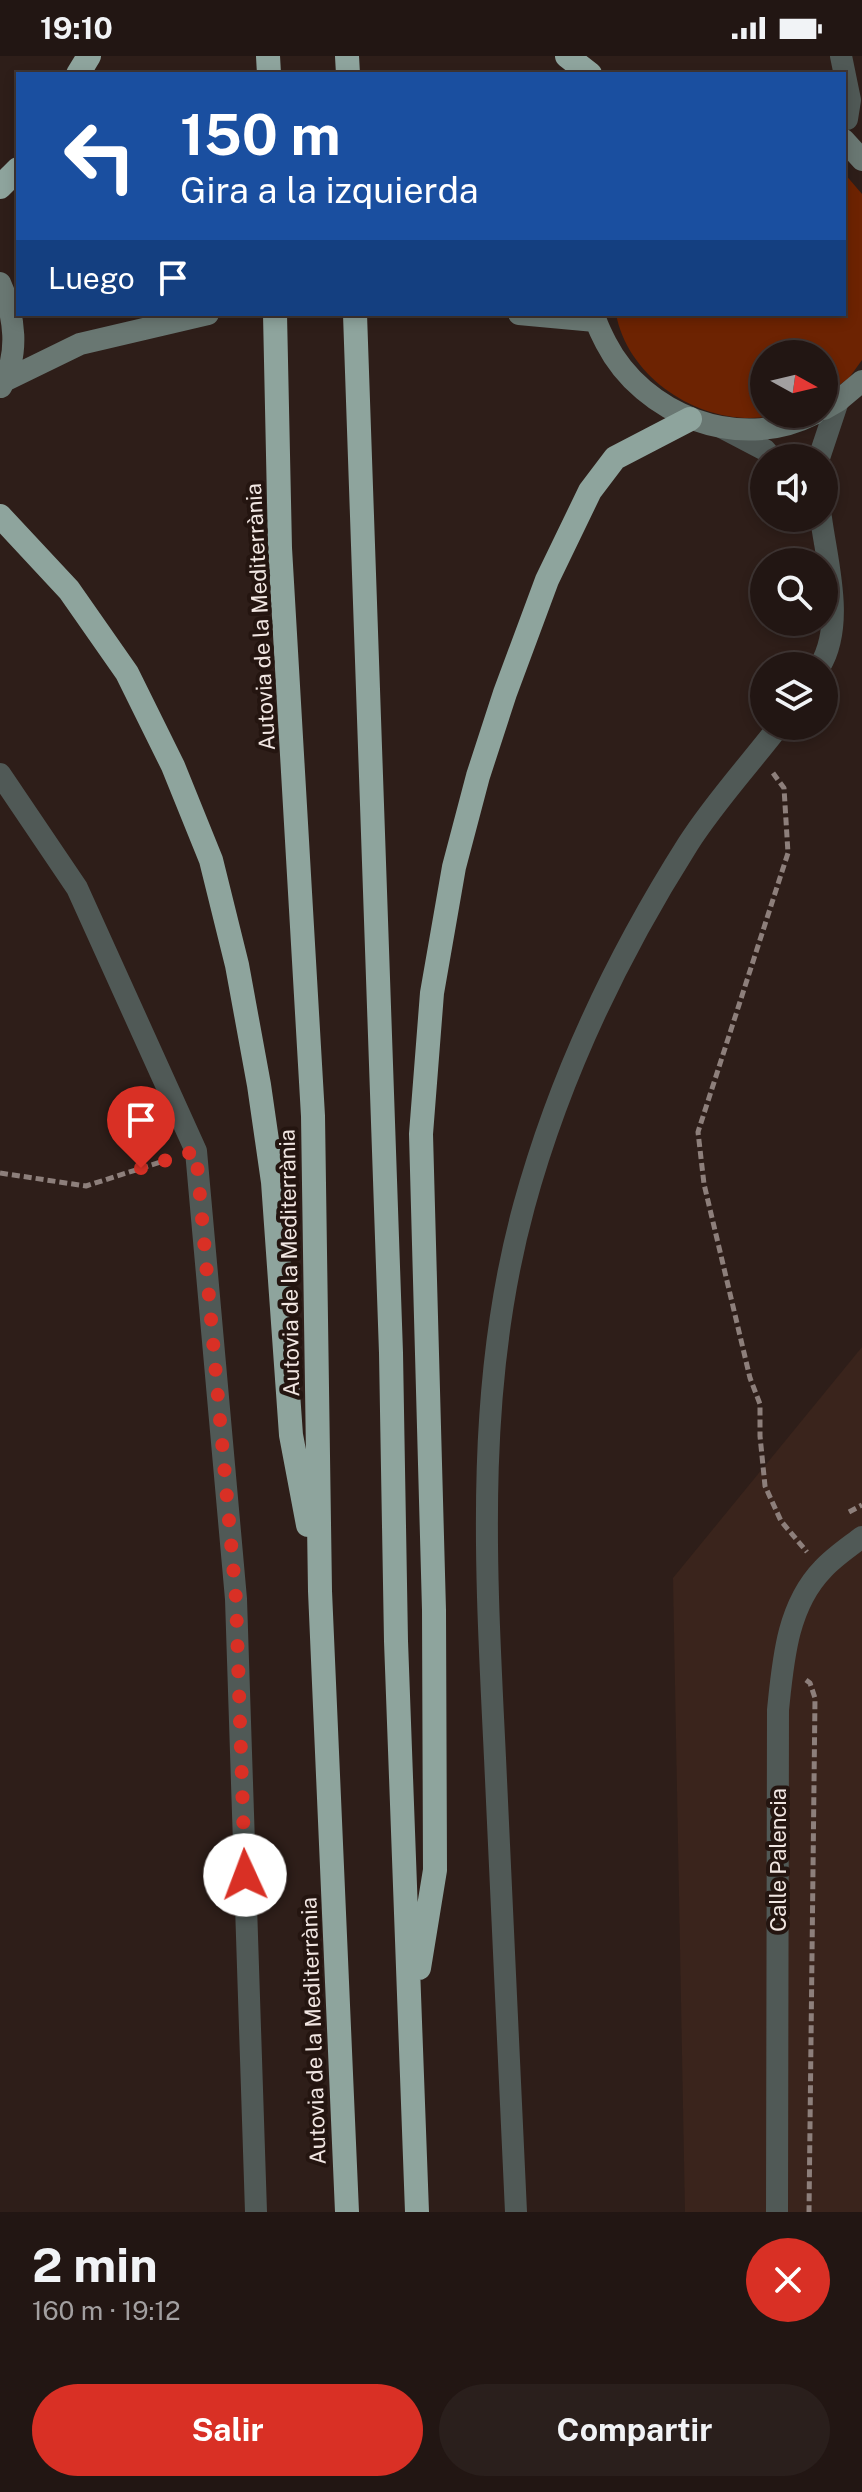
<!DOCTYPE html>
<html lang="es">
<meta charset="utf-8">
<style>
:root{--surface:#221613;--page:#2a1f1c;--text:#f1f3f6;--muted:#a29fa0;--line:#3f3533;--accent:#d93025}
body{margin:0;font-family:"Public Sans",sans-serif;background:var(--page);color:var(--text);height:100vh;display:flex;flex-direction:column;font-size:30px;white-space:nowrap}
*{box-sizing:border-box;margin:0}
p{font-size:26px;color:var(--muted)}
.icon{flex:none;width:44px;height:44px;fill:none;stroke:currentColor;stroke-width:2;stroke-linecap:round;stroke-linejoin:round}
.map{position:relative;height:2156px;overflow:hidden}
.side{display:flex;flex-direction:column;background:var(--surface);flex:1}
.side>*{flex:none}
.banner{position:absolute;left:16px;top:16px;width:830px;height:244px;border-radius:0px;box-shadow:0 4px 12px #0003,0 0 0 2px var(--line);background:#1a4fa0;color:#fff;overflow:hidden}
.needle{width:52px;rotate:98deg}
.controls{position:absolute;left:750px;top:284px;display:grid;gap:16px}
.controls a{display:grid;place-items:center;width:88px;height:88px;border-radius:50%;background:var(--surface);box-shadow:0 4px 12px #0003,0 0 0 2px var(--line);font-size:40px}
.pin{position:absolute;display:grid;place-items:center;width:68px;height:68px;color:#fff;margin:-82px -34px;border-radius:50% 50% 50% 0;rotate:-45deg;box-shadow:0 0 8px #0007}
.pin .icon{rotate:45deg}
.me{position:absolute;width:88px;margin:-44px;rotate:358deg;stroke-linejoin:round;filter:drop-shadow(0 0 6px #0008)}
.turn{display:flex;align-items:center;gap:28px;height:168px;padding:0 32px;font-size:36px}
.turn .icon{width:104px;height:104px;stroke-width:2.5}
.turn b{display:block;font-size:56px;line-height:68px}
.then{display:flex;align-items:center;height:76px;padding:0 32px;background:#0003;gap:16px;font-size:30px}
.round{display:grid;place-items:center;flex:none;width:84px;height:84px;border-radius:42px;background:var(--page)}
.overview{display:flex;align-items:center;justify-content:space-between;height:136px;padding:0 32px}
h1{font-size:48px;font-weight:700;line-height:60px}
.action{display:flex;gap:16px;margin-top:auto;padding:16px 32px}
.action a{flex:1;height:92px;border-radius:48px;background:var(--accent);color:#fff;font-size:32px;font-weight:700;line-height:92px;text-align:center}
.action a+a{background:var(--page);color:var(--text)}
.status{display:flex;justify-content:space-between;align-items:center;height:56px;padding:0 40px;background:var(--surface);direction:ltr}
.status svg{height:22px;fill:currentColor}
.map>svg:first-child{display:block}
.built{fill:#3a241c}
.green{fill:#6d2302}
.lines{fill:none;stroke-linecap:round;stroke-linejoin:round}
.path{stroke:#8d7f7b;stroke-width:5;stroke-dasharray:8 4;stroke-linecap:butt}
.minor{stroke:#505956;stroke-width:22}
.tertiary{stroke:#505956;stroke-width:22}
.secondary{stroke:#697772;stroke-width:22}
.motorway{stroke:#8ea49d;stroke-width:24}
.route{stroke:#d93025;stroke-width:14;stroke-dasharray:0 25.2}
.labels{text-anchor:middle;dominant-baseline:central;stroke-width:8;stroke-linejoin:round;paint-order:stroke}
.street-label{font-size:22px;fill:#f1e6e2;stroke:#241510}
</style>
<div class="status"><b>19:10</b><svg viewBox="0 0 49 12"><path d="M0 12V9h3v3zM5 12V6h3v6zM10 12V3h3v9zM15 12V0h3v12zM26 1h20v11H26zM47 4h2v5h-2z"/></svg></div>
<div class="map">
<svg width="862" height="2156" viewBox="0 0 862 2156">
<rect width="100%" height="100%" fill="#2e1e19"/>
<path class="built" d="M862,1291V2156H685L673,1522Z"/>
<path class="green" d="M844,117L862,138V304L849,322L824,340V298H764V358H781C713,377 629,328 616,258H844Z"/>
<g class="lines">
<path class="path" d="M773,717L784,732L788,797L698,1076L704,1128L750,1322L760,1348V1380L765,1430L781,1465L807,1496
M0,1117L86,1130L170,1103
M849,1456L862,1449
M806,1624L810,1627L815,1642L809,2156"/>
<path class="minor" d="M841,0L850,44L847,63
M0,718L77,832L196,1095L236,1543L256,2156
M777,2156L778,1654C783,1605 787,1550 823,1513C834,1501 849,1491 862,1481"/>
<path class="tertiary" d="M723,372L765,394L772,402
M819,402L838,345
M820,610C845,568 827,507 821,462
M516,2156C509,2005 502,1854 495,1702C486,1516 474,1333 524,1150C559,1022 617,900 688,788C714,747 749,709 779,670"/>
<path class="secondary" d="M844,84L862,104
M0,227C15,259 20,299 1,331
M519,258L595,265
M594,258C596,268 601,277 606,287C643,359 739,397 814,358
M4,325L80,288L208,258
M824,353L838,345L862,325"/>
<path class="motorway" d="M268,0L269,18
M347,0L348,18
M567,0L590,18
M78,18L89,0
M0,131L18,113
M275,258L280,492L313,1060L320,1535L347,2156
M355,258L391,1297L396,1585L417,2156
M0,460L69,534L127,617L173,710L211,804L237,909L259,1029L273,1126L291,1379L308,1469
M419,1912L435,1814L434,1554L421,1078L432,937L454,811L478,720L505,637L547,524L590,435L615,402L690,363"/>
</g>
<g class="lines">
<path class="route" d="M141,1112L196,1095L236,1543L245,1819"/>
</g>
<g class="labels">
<g class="street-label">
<text transform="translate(260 561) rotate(-93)">Autovia de la Mediterrània</text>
<text transform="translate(289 1207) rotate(-91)">Autovia de la Mediterrània</text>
<text transform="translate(778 1804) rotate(-90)">Calle Palencia</text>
<text transform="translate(313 1975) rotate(-92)">Autovia de la Mediterrània</text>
</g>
</g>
</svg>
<div class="controls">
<a><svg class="needle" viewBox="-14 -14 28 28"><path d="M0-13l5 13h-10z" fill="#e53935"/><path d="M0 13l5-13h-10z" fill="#a29fa0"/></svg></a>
<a><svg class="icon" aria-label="sound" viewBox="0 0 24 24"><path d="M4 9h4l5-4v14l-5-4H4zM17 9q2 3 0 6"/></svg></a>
<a><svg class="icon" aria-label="search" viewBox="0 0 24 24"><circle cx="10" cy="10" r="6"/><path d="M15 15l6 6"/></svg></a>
<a><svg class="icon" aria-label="layers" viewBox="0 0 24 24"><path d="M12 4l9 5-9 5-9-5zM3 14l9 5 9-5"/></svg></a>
</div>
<div class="pin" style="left:141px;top:1112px;background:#d93025"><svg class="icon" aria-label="arrive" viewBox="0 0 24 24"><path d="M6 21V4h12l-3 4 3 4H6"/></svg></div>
<svg class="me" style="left:245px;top:1819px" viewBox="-20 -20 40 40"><circle r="19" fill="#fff"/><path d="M0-13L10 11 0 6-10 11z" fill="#d93025"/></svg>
<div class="banner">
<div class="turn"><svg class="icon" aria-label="left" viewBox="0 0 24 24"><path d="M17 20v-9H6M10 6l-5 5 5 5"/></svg><div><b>150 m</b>Gira a la izquierda</div></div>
<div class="then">Luego<svg class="icon" aria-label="arrive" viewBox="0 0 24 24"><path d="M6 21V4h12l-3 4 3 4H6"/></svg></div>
</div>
</div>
<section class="side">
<div class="overview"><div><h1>2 min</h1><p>160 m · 19:12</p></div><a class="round" style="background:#d93025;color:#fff"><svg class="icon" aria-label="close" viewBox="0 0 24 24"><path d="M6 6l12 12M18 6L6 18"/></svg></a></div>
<div class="action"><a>Salir</a><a>Compartir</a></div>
</section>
